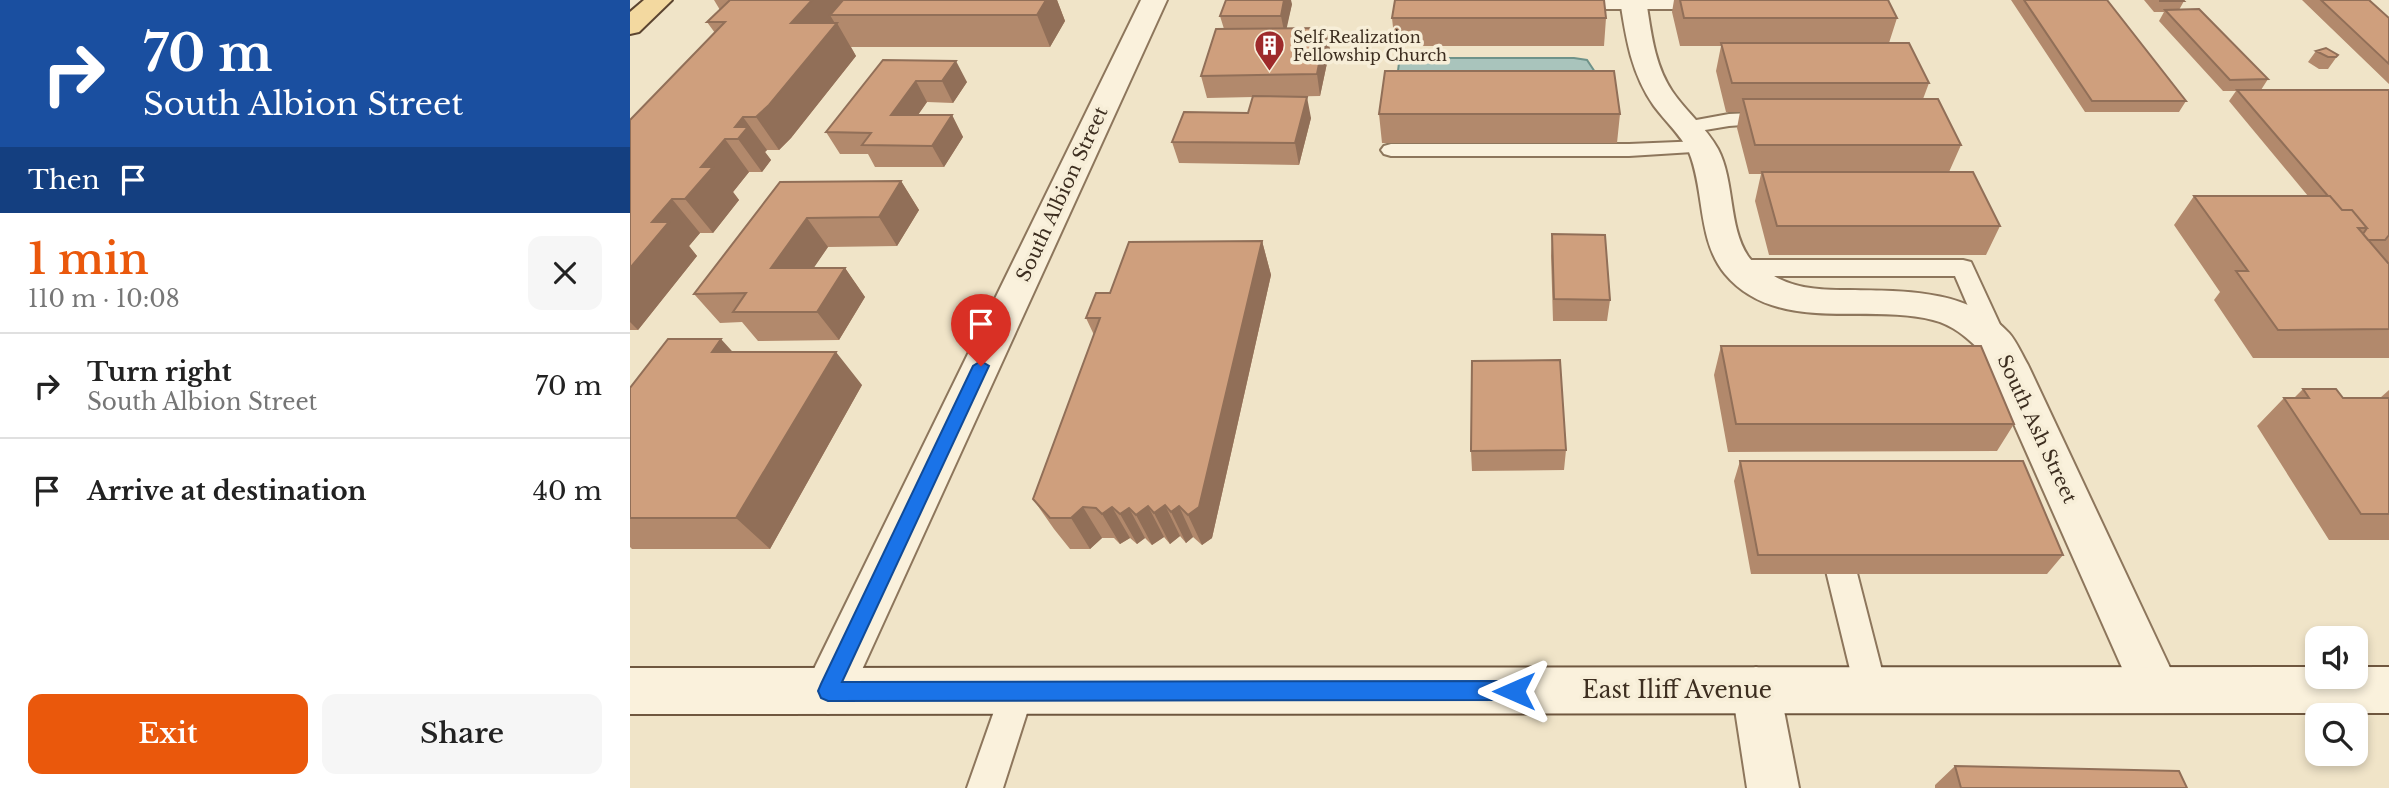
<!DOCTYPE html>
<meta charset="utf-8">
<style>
:root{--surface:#fff;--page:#f6f6f6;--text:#222;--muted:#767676;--line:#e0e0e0;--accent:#ea580c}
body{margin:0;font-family:"Libre Baskerville",serif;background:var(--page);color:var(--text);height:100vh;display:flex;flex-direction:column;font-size:26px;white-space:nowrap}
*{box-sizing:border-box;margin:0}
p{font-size:23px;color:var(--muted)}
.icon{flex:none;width:38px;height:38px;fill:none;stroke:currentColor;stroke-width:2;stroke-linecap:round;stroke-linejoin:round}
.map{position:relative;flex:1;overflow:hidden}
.drawer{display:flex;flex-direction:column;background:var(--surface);width:630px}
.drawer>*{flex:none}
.hud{background:#1a4fa0;color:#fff;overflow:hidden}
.fabs{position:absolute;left:1675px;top:626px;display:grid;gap:14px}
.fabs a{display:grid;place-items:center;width:63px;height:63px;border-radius:14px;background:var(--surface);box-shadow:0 4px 10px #0003;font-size:35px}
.pin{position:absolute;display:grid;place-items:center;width:60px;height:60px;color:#fff;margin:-72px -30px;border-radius:50% 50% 50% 0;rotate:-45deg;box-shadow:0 0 7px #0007}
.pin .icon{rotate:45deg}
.me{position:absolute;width:77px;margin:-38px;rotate:270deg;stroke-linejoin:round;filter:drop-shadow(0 0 5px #0008)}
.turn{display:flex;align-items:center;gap:24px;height:147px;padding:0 28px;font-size:32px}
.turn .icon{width:91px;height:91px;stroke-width:2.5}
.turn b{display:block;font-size:49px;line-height:60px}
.then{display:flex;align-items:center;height:66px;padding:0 28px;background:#0003;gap:14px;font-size:26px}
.round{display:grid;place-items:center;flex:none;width:74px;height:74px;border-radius:14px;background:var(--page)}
.headline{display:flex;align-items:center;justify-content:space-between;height:119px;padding:0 28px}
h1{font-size:42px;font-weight:600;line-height:52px;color:var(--accent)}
.primary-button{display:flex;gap:14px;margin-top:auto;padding:14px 28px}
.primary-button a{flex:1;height:80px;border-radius:14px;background:var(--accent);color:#fff;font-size:28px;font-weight:600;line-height:80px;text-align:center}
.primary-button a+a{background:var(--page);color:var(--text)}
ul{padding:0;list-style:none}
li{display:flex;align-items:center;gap:21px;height:105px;padding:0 28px;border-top:2px solid var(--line)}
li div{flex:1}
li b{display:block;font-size:26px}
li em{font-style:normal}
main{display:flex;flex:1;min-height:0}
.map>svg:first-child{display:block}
.water{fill:#a9c4bc;stroke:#6f938a;stroke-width:2}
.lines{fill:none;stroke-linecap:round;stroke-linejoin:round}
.lane-casing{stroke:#8d765c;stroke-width:4}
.street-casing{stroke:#8d765c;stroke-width:4}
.secondary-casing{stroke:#6f573f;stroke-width:4}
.primary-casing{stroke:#5b4430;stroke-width:4}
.lane{fill:#faf1dc;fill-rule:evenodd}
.street{fill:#faf1dc;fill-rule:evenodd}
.secondary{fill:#faf1dc;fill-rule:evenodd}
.primary{fill:#f3d9a0;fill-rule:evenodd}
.wall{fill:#b2896c}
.shaded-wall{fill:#916f58}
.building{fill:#cf9f7d;stroke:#916f58;stroke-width:2}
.route{fill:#1a73e8;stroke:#114b97;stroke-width:2}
.labels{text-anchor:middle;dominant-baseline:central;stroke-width:7;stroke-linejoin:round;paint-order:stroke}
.far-poi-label{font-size:16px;fill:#3d2e20;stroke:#f7eed8;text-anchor:start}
.street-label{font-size:19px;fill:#3d2e20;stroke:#f7eed8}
.near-street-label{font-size:23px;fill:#3d2e20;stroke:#f7eed8}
</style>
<main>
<section class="drawer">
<div class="hud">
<div class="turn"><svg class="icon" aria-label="right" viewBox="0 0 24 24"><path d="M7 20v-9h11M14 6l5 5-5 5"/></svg><div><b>70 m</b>South Albion Street</div></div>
<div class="then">Then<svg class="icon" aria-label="arrive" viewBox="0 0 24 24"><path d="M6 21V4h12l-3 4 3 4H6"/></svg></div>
</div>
<div class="headline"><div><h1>1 min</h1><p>110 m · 10:08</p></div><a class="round"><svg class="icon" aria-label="close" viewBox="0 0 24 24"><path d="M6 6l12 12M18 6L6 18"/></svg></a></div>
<ul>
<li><svg class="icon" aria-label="right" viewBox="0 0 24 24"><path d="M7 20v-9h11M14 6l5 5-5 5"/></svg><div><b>Turn right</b><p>South Albion Street</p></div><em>70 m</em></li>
<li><svg class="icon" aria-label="arrive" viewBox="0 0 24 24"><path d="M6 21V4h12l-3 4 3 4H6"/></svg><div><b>Arrive at destination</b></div><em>40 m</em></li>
</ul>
<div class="primary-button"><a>Exit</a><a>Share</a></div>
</section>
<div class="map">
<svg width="1759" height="788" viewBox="0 0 1759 788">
<rect width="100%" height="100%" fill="#f0e4c8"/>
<path class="water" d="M779,58H944L957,60L967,75L767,79L769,63Z"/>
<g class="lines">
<defs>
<path id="lane" d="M933,0H1083L1087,4L1078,9H938L929,4Z
M1145,112L1152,114L1155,118L1152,122L1099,126L1057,133L1050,131L1047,127L1050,123L1099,114Z
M1072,141L1079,143L1082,147L1079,151L999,156H761L754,154L751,150L754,146L761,144H999Z
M1110,260H1333L1341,262L1378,342L1374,348L1365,351L1356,348L1325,276H1110L1102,274L1098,268L1102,262Z
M1204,529L1214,533L1219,542L1257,690L1253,701L1241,706L1229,701L1225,690L1189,542L1194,533Z
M387,675L399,680L404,691L373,788H337L375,680Z"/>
<path id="street" d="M511,0H537L215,707L198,714L181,707L174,691L181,675Z
M990,0H1016C1021,31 1024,64 1042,91C1056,112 1076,127 1088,149C1105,182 1098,226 1118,256C1122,262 1129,266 1135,270C1160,289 1189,290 1220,290C1275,291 1338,289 1379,333C1387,342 1392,355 1398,365L1543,674L1550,690L1543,706L1526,713L1509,706L1352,352C1337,338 1324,325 1303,320C1238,303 1146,335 1095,274C1067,240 1075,191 1059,152C1051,135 1035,121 1024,106C1001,73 996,38 990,0Z
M1126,667L1143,674L1150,690L1169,788H1117L1102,690L1109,674Z"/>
<path id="secondary" d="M1687,667V677H1726V667H1759V713L0,714V668Z"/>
<path id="primary" d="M14,0H42L9,32L0,34V12Z"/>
</defs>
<use href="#lane" class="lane-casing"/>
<use href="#street" class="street-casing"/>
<use href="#secondary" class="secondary-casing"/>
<use href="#primary" class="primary-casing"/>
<use href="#lane" class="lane"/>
<use href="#street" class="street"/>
<use href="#secondary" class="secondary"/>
<use href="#primary" class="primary"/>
</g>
<path class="wall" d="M84,0H427L435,21L420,47H221L226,56L161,138L149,150H137L135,152L141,160L132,172H119L103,192L109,200L83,233H70L59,246L67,256L8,330H0V120L85,33L77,22L90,10Z
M1044,0H1258L1267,18L1259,43L1299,83L1293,99L1331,145L1319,172L1370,226L1356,255H1139L1125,201L1131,174H1119L1107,128L1110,112H1096L1086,71L1091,46H1050L1042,12Z
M1381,0H1477L1556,101L1549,112H1455Z
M1514,0H1553L1554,1L1549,10L1638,79L1631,90H1759V358H1623L1584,300L1590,292L1544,225L1564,196H1678L1599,101L1606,91H1593L1529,21L1534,12H1524Z
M1672,0H1739L1759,18V84Z
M662,4L656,28L700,49L690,96L640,97L681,118L669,165L549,163L542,142L618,113L623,97L577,98L571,76L594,29L590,16Z
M762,18H976L974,46H765Z
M1686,51L1708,55L1698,69H1689L1678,62Z
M253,60L337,82L323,103L297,102L288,115H322L333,137L314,167H245L238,154H210L196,132Z
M749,114H990L987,143H752Z
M271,181L289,210L267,246L198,247L183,268H215L235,297L209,340L128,341L112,322L90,323L64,294L150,182Z
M922,234L980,300L977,321H923L921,256Z
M632,241L641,275L582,538L572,545L563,537L556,543L550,536L540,544L534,537L522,545L515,538L507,544L500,538L490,544L484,538H472L460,549H440L424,529L403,499L464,335L456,318L480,293Z
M1091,346L1384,424L1367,451L1098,452L1084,375Z
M103,352L232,385L140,549H2L0,547V388Z
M1673,389L1713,398H1750L1759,390V540H1699L1627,426L1654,398H1664Z
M936,450L934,470L842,471L841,451Z
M1110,461L1433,555L1417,574H1121L1104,481Z
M1325,766L1557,788H1305V785Z"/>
<path class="shaded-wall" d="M182,0H212L218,11L200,15L206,25L207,23L226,56L161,138L149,150L126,117L161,23Z
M416,0H427L435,21L420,47L407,15Z
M654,0H661L662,4L655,36L651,16Z
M696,28L700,49L690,96L687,74Z
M326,61L337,82L323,103L312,81Z
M286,81L297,102L273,136L261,115Z
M677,97L681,118L669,165L665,143Z
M322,115L333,137L314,167L302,146Z
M113,117L137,150L135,152L141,160L132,172L108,139L105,127Z
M95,139L119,172L103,192L109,200L83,233L55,199L71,167Z
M271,181L289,210L267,246L249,217Z
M42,199L70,233L59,246L67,256L8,330L0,322V268L22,222Z
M177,218L198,247L164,297L141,268Z
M632,241L641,275L582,538L572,545L558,515Z
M215,268L235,297L209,340L187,312Z
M91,339L121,372L82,352Z
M206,352L232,385L140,549L106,518Z
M535,505L550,536L540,544L524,513Z
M518,506L534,537L522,545L506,515Z
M549,506L563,537L556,543L541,512Z
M453,507L472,538L460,549L441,518Z
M482,507L500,538L490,544L472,514Z
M499,508L515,538L507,544L490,514Z"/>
<path class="building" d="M100,0H182L161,23H207L139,105L126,117H113L105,127H118L108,139H95L71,167H83L55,199H42L22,222H39L0,268V120L95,22H77Z
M213,0H416L407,15H200Z
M596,0H654L651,16H590Z
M765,0H974L976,18H762Z
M1050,0H1258L1267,18H1054Z
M1394,0H1477L1556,101H1462Z
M1530,0H1553L1554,1H1530Z
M1691,0H1739L1759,18V64Z
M1569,9L1638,79L1600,80L1535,10Z
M696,28L687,74L571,76L586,29Z
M1091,43H1279L1299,83H1102Z
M1696,48L1708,55L1706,57H1698L1686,51Z
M253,60L326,61L312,81H286L261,115H322L302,146L232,145L241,133L196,132Z
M755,71H984L990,114H749Z
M1607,90H1759V235L1755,240H1738L1733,234L1737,228L1722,210H1712L1700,196H1698Z
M623,96L677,97L665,143L542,142L554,112L618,113Z
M1113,99H1308L1331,145H1125Z
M1132,172H1343L1370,226H1147Z
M271,181L249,217L177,218L141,268H215L187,312H103L116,293L64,294L150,182Z
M1564,196H1700L1712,210H1722L1737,228H1728L1758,263H1759V329L1648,330L1606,271H1618Z
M922,234L975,235L980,300L924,299Z
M632,241L569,507L558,515L549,506L541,512L535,505L524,513L518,506L506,515L499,508L490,514L482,507L472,514L466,508L453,507L441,518H420L403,499L470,318H456L466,293H480L499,242Z
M38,339H91L82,352H206L106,518H0V388Z
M1091,346H1351L1384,424H1106Z
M930,360L936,450L841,451L842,361Z
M1673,389H1706L1713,398H1759V514H1731L1654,398H1679Z
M1110,461H1393L1433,555H1128Z
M1325,766L1549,771L1557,788H1331Z"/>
<path class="route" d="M351,361L359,366L212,682L884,681L891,684L894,691L891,698L884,700L198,701L191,698L188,691L191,684L343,366Z"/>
<defs>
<symbol id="building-pin" viewBox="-11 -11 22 30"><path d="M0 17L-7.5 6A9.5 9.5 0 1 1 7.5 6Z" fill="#9e2a2b" stroke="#f7eed8"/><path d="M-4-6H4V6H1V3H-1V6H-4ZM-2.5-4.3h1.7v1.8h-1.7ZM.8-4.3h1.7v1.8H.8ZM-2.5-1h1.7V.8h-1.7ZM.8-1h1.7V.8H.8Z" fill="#fff"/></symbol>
</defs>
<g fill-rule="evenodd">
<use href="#building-pin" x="622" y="28" width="35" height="47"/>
</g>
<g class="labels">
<g class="far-poi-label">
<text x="663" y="37">Self Realization<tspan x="663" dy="18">Fellowship Church</tspan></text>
</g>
<g class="street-label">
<text transform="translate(432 194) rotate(-65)">South Albion Street</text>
<text transform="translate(1407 429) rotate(65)">South Ash Street</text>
</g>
<g class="near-street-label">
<text x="1047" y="690">East Iliff Avenue</text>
</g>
</g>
</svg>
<div class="fabs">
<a><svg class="icon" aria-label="sound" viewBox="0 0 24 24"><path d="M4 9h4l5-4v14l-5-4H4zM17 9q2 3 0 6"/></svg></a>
<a><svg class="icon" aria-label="search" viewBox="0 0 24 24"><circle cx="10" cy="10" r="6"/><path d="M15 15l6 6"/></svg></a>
</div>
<div class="pin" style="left:351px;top:366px;background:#d93025"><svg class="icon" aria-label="arrive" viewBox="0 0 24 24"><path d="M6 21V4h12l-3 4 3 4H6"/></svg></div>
<svg class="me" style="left:884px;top:691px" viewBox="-20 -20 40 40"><path d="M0-17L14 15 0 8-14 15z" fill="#1a73e8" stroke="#fff" stroke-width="4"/></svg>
</div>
</main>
